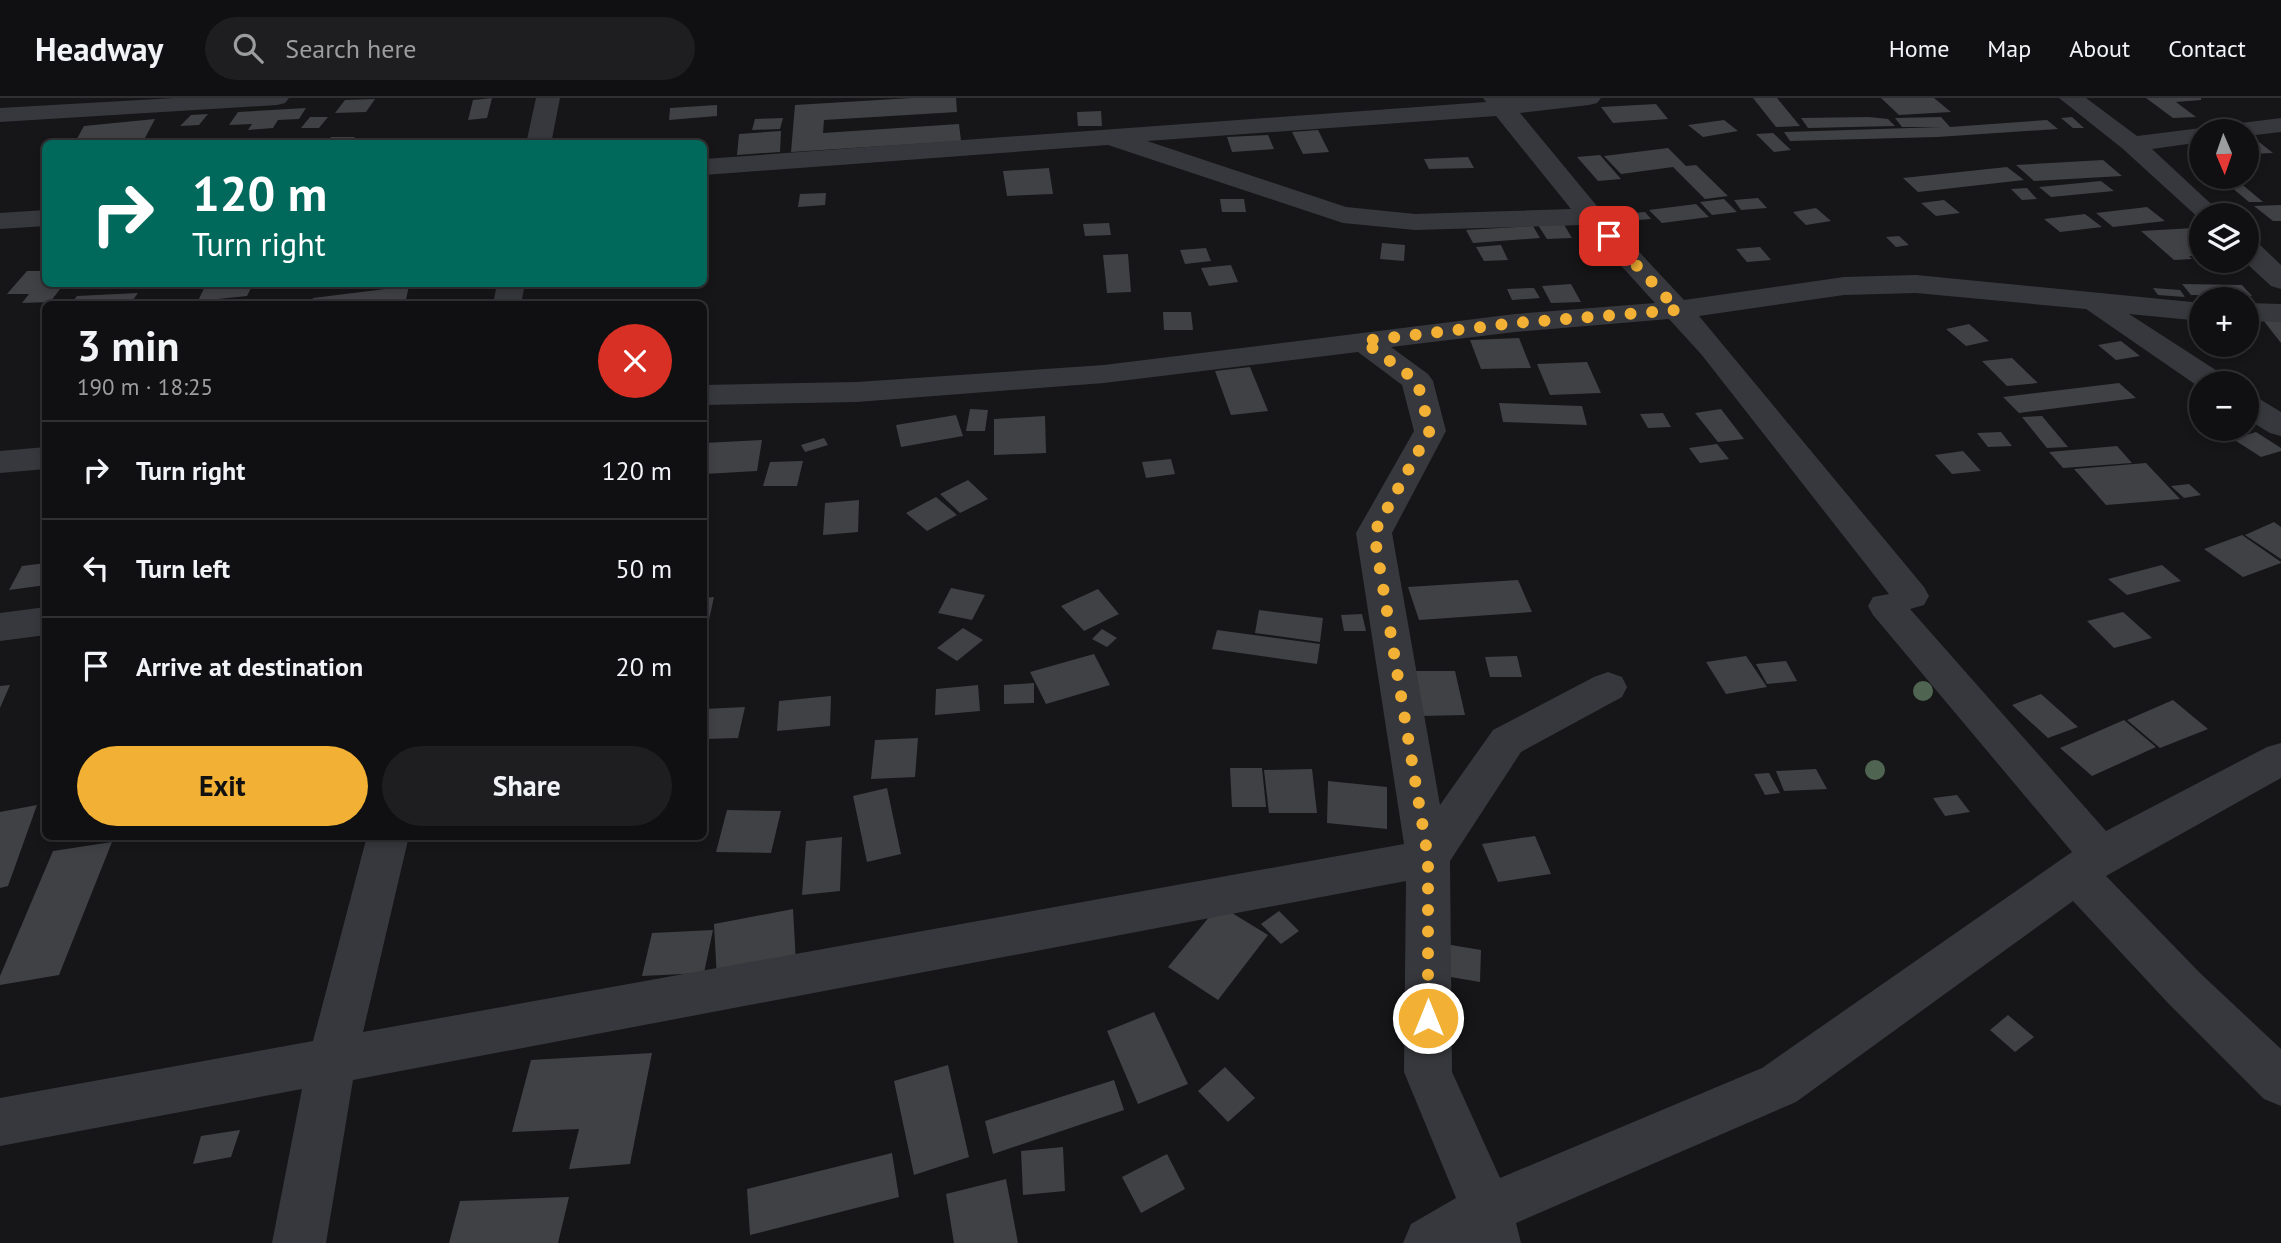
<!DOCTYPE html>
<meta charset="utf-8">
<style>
:root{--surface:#101012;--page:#1e1e20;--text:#f1f3f6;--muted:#9c9d9f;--line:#303032;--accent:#f2b134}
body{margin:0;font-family:"PT Sans",sans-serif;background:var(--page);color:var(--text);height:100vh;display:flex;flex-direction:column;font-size:26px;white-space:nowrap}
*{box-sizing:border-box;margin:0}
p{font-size:23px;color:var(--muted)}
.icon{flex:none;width:38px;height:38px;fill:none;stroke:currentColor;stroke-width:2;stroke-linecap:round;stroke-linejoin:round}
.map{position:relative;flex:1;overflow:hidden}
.side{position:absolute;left:42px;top:203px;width:665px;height:539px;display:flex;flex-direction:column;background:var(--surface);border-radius:10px;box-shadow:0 4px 10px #0003,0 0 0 2px var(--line)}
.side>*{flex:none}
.guide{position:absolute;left:42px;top:42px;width:665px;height:147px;border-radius:10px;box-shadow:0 4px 10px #0003,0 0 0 2px var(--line);background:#00695c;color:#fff;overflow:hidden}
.needle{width:46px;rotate:178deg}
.buttons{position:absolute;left:2189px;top:21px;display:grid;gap:14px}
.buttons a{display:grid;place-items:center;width:70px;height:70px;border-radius:50%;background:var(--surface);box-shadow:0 4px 10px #0003,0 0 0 2px var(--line);font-size:35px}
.pin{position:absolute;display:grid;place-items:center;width:60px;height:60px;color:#fff;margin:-30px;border-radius:14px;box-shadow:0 4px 10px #0006}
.me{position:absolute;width:77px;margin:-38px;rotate:0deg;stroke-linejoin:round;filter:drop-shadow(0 0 5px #0008)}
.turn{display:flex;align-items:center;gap:24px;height:147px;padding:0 35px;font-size:32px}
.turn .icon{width:91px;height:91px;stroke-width:2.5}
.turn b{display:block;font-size:49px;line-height:60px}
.round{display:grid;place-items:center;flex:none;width:74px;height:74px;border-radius:37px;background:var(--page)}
.headline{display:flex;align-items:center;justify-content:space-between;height:119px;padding:0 35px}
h1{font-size:42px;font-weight:700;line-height:52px}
.cta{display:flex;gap:14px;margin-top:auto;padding:14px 35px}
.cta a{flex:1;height:80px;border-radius:42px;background:var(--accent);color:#111;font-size:28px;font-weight:700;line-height:80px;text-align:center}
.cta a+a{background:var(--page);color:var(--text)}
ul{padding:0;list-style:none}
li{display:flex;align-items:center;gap:21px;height:98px;padding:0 35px;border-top:2px solid var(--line)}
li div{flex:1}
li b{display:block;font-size:26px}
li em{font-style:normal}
header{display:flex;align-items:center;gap:42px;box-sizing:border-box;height:98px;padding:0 35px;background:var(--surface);border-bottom:2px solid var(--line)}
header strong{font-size:33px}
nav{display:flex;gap:38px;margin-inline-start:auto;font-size:24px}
.search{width:490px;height:63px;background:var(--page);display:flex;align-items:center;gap:18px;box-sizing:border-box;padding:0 24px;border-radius:38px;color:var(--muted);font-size:26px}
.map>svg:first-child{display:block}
.building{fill:#404145}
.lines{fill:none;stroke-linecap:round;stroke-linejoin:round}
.minor{fill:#37383d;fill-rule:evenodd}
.tree{fill:#506452}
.route{stroke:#f2b134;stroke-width:12;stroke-dasharray:0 21.6}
</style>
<header>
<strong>Headway</strong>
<div class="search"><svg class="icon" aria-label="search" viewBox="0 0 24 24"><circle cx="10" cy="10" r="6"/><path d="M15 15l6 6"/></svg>Search here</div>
<nav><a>Home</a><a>Map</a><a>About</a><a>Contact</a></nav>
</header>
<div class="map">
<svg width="2281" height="1145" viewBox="0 0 2281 1145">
<rect width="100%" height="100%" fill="#161618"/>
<path class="building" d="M492,0L487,20L468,22L473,2Z
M912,0H956L957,14L824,22L823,35L959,26L961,43L791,54L795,7Z
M1753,0H1777L1800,28L1776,29Z
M1881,0H1934L1951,14L1899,17Z
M2146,0H2201V2L2176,4L2196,19L2173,20Z
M375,1L366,14L335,15L345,2Z
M1656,6L1668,21L1613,25L1601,9Z
M717,7V18L669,22L670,10Z
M306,10L299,21L278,22L273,30L248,32L252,26L229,27L238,14Z
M1101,13L1102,28H1078L1077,14Z
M208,16L199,27L180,28L191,17Z
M310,19H328L319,30H301Z
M1869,19L1888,21L1895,28L1808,30L1801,20Z
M1941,19L1950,29L2047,22L2058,31L1937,39L1790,43L1784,34L1942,29H1902L1895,20Z
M2072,19L2084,30H2073L2061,20Z
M783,20L780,31L752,32L755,21Z
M155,21L145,40L137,41L135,46H106L107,43L74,46L84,28Z
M1724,22L1738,33L1703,39L1688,27Z
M1318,32L1329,54L1303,56L1292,34Z
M781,33L780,54L737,57L739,36Z
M1773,35L1791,52L1774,54L1756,36Z
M1268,37L1274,51L1232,54L1227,39Z
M331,39H355L350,46H326Z
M2259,44L2273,55L2250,56L2247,54V45Z
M1668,50L1686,68L1696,67L1728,98L1705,101L1673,69L1621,76L1604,58Z
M1600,57L1621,81L1598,83L1577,59Z
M1468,59L1474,70L1429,71L1424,61Z
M2103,62L2122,78L2034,83L2016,67Z
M2007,69L2024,82L1918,94L1903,80Z
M1049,70L1053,96L1007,98L1003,73Z
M2101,83L2114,93L2051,99L2039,89Z
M2238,83L2263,104H2249L2225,84Z
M2027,90L2037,101L2022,102L2011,91Z
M826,95L825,107L798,109L800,96Z
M1758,100L1767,110L1741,112L1734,102Z
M1220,101H1244L1246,114H1222Z
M1724,101L1737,114L1712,117L1700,104Z
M1944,102L1960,115L1936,118L1921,105Z
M1696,106L1709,119L1662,125L1649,112Z
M2281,107V123H2273L2254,108Z
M2147,109L2165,123L2113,129L2096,115Z
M1816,110L1831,123L1806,127L1793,114Z
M1645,114L1651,121L1625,123L1619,116Z
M2085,116L2102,129L2060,134L2044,121Z
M1109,125L1111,137L1085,138L1083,126Z
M1563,125L1572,140L1547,141L1538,127Z
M1533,128L1540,140L1473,145L1466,132Z
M2194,130L2202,136V158H2189L2192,161L2174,162L2141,133Z
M1899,138L1909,147L1896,149L1886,139Z
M1382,145L1405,147L1404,163L1380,161Z
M1501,147L1508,162L1484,163L1476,149Z
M1760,149L1771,162L1747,164L1736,151Z
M1206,150L1211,163L1185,166L1180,152Z
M1128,156L1131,194L1107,195L1103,157Z
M1231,167L1238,184L1209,188L1201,170Z
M27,173H46V186H64L50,204L22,205L29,196H7Z
M86,186H124L122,189L82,191Z
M253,186L247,198L198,203L205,188Z
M1571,186L1581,204L1551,205L1542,188Z
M2182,186L2242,187L2252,198L2191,197Z
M409,188L405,206H311L313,200Z
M1534,190L1540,200L1512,202L1507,191Z
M2153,190L2180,192L2185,199L2158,197Z
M138,195L130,206H71L77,198Z
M1163,214H1191L1193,232H1164Z
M2263,222L2281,223V245Z
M1969,226L1989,243L1966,248L1946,231Z
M1519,240L1531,270L1481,271L1470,242Z
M2121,243L2140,258L2116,262L2098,247Z
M2012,260L2038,285L2007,288L1982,263Z
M1587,264L1601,295L1550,297L1537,266Z
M1250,269L1268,313L1231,317L1215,273Z
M2119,285L2136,300L2019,315L2003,299Z
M1499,305L1582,308L1587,327L1503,324Z
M970,311L988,312L985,333H966Z
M1721,311L1744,341L1718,344L1695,315Z
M1663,315L1671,329L1648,330L1640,316Z
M956,317L963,338L901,349L896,327Z
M1045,318L1046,355L994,357V321Z
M2042,318L2068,349L2047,350L2022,319Z
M2001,334L2012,348L1988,349L1977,335Z
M2256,334L2281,350V353L2261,359L2233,341Z
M824,340L828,347L805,354L801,347Z
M762,342L757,373L704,376V345Z
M1717,346L1729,361L1700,365L1689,350Z
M2117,348L2132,365L2063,370L2049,354Z
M1963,353L1981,373L1952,376L1935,357Z
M1171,361L1175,376L1146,380L1142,364Z
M803,363L797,388H763L770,364Z
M2146,365L2180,401L2106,407L2074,371Z
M968,382L988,401L960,415L940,396Z
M2189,386L2201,397L2184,400L2171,388Z
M936,399L957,417L927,433L906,415Z
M859,402L858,434L823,437L825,405Z
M2274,424L2281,429V461L2245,437Z
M2242,437L2281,464V465L2243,479L2204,451Z
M46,465V487L9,492L22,468Z
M2162,467L2181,483L2127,497L2108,481Z
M1518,482L1532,514L1419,522L1408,489Z
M951,490L985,497L972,522L938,515Z
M1098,491L1119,516L1084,533L1061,508Z
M714,499L705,540H704V500Z
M1259,512L1323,520L1320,544L1255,535Z
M2123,514L2152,540L2114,550L2087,523Z
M1362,516L1366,533H1344L1341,517Z
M963,530L983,542L957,563L937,550Z
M1102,531L1117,540L1107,549L1092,541Z
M1217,532L1320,546L1317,566L1212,551Z
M1094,556L1110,587L1046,606L1030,574Z
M1517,558L1522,579H1490L1485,559Z
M1746,558L1767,589L1726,596L1706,564Z
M1786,563L1797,583L1767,586L1756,566Z
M1410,573H1455L1465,617L1420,618Z
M1034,585V605L1004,606V587Z
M10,587L0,610V588Z
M978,587L980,613L935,617L936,591Z
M2041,596L2078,629L2048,640L2012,607Z
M831,598L830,628L777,633L779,603Z
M2173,602L2208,631L2160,650L2127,622Z
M745,609L738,640L704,641V611Z
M2124,622L2156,649L2092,678L2060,650Z
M918,640L915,679L871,681L875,642Z
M1230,670H1262L1266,709H1232Z
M1312,671L1317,715H1269L1264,672Z
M1816,671L1827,691L1784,693L1776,673Z
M1769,675L1780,695L1765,697L1754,676Z
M1328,683L1387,689V731L1327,725Z
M887,690L901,756L867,764L853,698Z
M1957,697L1970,714L1945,718L1933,700Z
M37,707L8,788L0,790V714Z
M727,712L781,713L771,755L716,754Z
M1535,738L1551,776L1498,784L1482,746Z
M842,739L840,793L802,797L806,743Z
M112,744L59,877L0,887V878L53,753Z
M1219,807L1268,837L1218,902L1168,869Z
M793,811L796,865L717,882L714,826Z
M1279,813L1299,833L1281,846L1261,826Z
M713,832L704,875L642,878L652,835Z
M1439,845L1481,852L1480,884L1439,877Z
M1154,914L1188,986L1138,1006L1107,933Z
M2008,917L2034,939L2015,954L1990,932Z
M652,955L630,1066L569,1071L579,1031L512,1034L531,962Z
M948,967L969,1059L914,1077L894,983Z
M1225,969L1255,1000L1228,1024L1198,993Z
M1114,982L1124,1012L993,1056L985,1023Z
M240,1032L231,1059L193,1066L201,1038Z
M1063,1049L1065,1093L1023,1097L1021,1053Z
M892,1055L899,1099L750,1137L747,1091Z
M1167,1056L1185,1091L1141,1115L1122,1079Z
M1006,1081L1018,1145H954L946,1096Z
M569,1099L558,1145H449L460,1103Z"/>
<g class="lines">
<path class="minor" d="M175,0H289L285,5L277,7L0,24V10Z
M536,0H560L551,46H526Z
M1483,0H1601L1597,5L1589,7L1520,15L1601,113L1684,202L1844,179L1916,177L2202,205V223L2129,216L2225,278L2230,285H2202V291L2086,211L1916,195L1844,197L1699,218L1924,489L1929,498L1924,507L1910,511L2106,733L2267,649L2281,645V680L2106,778L2200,875L2281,951V1008L2264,1001L2168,905L2073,803L1796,1004L1516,1125L1521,1145H1403L1411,1126L1456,1100L1404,974L1406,783L353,982L326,1145H272L302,991L0,1048V1000L313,943L367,738H409L363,934L1404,746L1356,435L1414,333L1402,287L1358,254L1104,285L857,304L704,307V287L857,284L1104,267L1515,216L1655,205L1584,127L1415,132L1343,125L1108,47L704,77V61L1486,4ZM1496,18L1571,111L1415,116L1346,109L1147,43ZM1669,221L1701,256L1889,496L1873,499L1868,508L1873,517L2072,754L1762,970L1500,1080L1452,974L1450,763L1521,654L1622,599L1627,589L1622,579L1608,574L1594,579L1493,632L1440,707L1392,435L1446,333L1433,283L1428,276L1391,249L1515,234Z
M2059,0H2086L2137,38L2281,20V34L2247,38V33H2202V44L2152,51L2223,117H2202V123L2123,51Z
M46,112V128L0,131V115Z
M2247,142L2257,144L2281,167V191L2271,188L2244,163H2247Z
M497,186H525L521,206H493Z
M2247,205L2281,206V224L2247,223Z
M2247,297L2258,300L2281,314V338L2270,335L2247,321Z
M46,349V371L0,375V353Z
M46,509V537L0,543V515Z"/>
</g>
<g class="tree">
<circle cx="1923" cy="593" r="10"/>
<circle cx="1875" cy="672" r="10"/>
</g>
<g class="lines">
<path class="route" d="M1428,920V760L1374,435L1430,332L1417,283L1363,243L1515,225L1678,212L1609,138"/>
</g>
</svg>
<div class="buttons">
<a><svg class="needle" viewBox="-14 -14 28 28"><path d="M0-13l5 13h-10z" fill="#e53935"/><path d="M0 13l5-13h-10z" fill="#9c9d9f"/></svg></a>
<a><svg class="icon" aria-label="layers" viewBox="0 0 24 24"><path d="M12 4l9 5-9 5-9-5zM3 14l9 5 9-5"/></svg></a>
<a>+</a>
<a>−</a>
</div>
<div class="pin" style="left:1609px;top:138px;background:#d93025"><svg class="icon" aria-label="arrive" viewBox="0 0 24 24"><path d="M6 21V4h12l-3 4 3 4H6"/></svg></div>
<svg class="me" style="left:1428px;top:920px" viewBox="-20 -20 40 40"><circle r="17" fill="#f2b134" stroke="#fff" stroke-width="3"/><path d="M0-11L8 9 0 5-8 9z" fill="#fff"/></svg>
<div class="guide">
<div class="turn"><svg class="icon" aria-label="right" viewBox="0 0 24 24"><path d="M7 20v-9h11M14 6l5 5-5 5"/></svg><div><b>120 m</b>Turn right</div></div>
</div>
<section class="side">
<div class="headline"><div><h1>3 min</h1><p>190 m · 18:25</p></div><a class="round" style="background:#d93025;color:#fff"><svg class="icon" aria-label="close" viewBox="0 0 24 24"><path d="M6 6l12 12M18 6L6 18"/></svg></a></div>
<ul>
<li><svg class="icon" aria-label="right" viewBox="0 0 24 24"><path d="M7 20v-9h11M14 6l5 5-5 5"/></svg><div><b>Turn right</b></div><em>120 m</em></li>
<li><svg class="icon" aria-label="left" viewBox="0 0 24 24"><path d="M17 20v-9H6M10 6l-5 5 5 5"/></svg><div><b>Turn left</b></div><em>50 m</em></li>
<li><svg class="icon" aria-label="arrive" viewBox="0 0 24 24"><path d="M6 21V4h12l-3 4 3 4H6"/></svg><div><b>Arrive at destination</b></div><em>20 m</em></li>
</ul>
<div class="cta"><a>Exit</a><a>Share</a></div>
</section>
</div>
